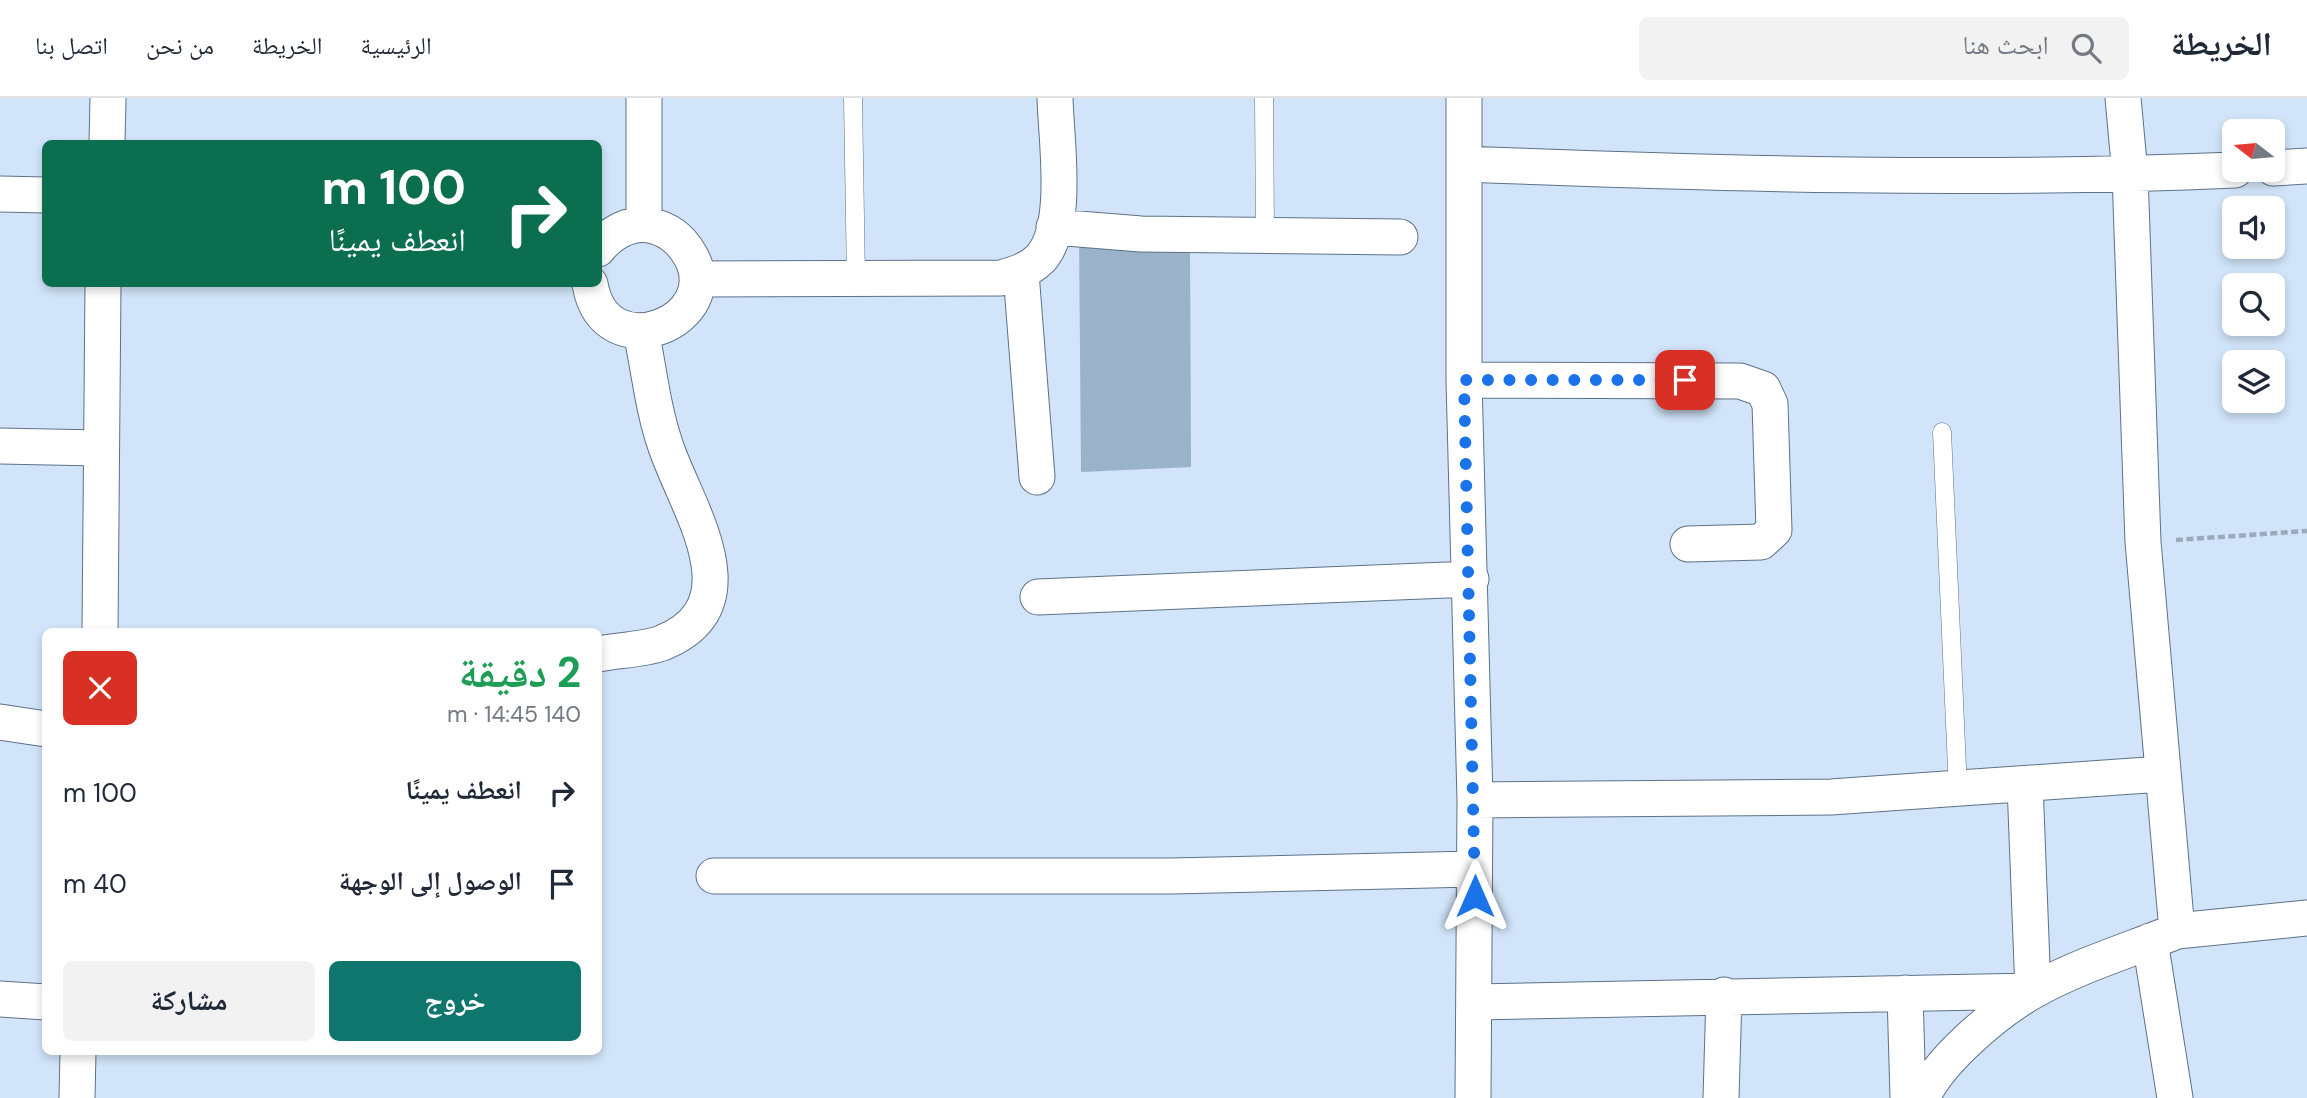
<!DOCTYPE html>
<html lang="ar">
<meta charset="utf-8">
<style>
:root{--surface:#fff;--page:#f2f2f3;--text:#1f2937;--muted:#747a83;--line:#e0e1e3;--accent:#0f766e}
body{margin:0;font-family:"DM Sans","Noto Naskh Arabic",sans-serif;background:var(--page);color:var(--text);direction:rtl;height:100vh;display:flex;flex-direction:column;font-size:26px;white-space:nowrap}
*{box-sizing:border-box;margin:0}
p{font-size:23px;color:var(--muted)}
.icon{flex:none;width:38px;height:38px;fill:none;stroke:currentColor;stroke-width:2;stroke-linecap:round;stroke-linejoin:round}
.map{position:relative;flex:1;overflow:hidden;direction:ltr}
.details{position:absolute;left:42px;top:530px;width:560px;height:427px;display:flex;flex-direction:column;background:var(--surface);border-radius:10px;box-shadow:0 4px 10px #0003;direction:rtl}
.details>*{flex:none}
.hud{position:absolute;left:42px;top:42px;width:560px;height:147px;border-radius:10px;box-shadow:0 4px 10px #0003;direction:rtl;background:#0b6e4f;color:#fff;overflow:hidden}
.needle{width:46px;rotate:286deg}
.controls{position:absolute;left:2222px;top:21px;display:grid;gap:14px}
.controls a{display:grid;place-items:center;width:63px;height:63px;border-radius:10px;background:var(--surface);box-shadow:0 4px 10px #0003;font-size:35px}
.pin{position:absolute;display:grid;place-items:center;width:60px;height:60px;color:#fff;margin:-30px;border-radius:14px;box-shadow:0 4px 10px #0006}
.me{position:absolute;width:77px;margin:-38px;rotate:0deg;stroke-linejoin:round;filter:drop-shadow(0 0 5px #0008)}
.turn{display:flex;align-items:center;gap:24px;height:147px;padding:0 21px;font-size:32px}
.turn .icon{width:91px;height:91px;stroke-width:2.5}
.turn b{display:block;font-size:49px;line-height:60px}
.round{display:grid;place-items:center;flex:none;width:74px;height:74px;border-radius:10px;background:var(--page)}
.head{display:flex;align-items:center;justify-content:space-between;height:119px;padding:0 21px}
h1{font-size:42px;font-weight:700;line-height:52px;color:#1e9e55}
.button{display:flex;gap:14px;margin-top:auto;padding:14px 21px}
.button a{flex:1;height:80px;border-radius:10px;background:var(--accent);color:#fff;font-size:28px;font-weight:700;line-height:80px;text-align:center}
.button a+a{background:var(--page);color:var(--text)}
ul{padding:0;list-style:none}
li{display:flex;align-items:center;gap:21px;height:91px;padding:0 21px}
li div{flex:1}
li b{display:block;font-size:26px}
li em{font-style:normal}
header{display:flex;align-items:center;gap:42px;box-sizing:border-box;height:98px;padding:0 35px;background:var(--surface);border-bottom:2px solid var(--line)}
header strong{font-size:33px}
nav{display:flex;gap:38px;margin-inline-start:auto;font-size:24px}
.search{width:490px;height:63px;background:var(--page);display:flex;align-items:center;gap:18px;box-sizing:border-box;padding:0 24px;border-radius:10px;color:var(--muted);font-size:26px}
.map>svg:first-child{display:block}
.building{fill:#9bb2cb}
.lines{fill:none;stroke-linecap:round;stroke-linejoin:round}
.lane-casing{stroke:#5d7289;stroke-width:19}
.street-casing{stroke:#5d7289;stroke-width:37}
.path{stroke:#9aaabb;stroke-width:4.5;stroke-dasharray:7 3.5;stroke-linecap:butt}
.lane{stroke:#fff;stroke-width:18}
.street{stroke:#fff;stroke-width:35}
.route{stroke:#1a73e8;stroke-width:12;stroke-dasharray:0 21.6}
</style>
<header>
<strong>الخريطة</strong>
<div class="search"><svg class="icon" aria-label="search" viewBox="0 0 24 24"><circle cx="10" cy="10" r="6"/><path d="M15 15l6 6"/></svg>ابحث هنا</div>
<nav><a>الرئيسية</a><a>الخريطة</a><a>من نحن</a><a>اتصل بنا</a></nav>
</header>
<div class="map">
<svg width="2307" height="1000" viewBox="0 0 2307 1000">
<rect width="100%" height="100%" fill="#d1e4f9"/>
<path class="building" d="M1079,135L1190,145L1191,369L1081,374Z"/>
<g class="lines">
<defs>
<path id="lane" d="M853,0L856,181
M1264,0L1265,137
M1942,334L1958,692"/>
<path id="street" d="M1464,0V282L1475,702L1473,1000
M2123,0L2130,76L2143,444L2177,833L2307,820
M107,46L108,0
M1465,66C1721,76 1979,83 2235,72
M2273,70L2307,68
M0,96L46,97
M644,126V0
M1054,129L1141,136L1400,139
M1021,175L1037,379
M697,181L1001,180C1015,176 1029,172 1040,161C1070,129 1056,42 1055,0
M590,186C605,274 728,222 690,157C680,140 668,131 649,127C629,124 609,136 598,151
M1464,282L1740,283L1763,291L1770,306L1774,432L1761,444L1688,446
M0,348L99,350
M1038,499L1471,481
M100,534L103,186
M598,556C618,552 643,552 662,545C756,507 687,411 666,349C653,312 649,272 641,233
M0,624L46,631
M1475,702L1831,699L2162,676
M714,778H1171L1474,771
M2150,843L2175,1000
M1905,895L1908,1000
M0,901L46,904
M1476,904L2033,893L2025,686
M77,1000L78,954
M1721,1000L1724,897
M1922,1000C1939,962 1996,914 2033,893C2077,868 2130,852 2177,833"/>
</defs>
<use href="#lane" class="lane-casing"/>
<use href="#street" class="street-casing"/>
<path class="path" d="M2176,442L2307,433"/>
<use href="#lane" class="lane"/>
<use href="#street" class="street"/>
</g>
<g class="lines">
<path class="route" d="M1475,798L1464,282H1685"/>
</g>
</svg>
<div class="controls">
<a><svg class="needle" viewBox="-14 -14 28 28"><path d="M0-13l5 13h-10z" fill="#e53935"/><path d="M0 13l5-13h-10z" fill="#747a83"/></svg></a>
<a><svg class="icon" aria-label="sound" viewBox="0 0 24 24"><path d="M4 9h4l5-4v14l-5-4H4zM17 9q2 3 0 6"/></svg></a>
<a><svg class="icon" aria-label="search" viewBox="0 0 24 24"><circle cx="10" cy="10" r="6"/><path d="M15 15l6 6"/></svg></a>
<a><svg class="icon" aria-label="layers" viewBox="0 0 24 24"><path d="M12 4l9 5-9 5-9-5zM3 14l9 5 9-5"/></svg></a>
</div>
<div class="pin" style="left:1685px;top:282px;background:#d93025"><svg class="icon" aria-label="arrive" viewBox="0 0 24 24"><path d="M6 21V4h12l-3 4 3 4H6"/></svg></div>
<svg class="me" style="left:1475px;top:798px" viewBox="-20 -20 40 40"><path d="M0-17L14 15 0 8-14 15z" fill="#1a73e8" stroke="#fff" stroke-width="4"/></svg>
<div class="hud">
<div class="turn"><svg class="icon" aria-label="right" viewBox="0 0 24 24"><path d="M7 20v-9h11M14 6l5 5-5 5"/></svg><div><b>100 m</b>انعطف يمينًا</div></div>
</div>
<section class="details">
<div class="head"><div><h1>2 دقيقة</h1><p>140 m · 14:45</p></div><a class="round" style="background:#d93025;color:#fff"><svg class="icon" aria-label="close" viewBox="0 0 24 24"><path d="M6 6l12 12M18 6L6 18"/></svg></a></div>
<ul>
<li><svg class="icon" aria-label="right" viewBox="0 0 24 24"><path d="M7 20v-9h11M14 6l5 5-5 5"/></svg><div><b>انعطف يمينًا</b></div><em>100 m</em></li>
<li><svg class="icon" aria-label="arrive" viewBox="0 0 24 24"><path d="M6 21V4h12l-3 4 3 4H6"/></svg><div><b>الوصول إلى الوجهة</b></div><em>40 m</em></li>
</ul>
<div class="button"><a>خروج</a><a>مشاركة</a></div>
</section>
</div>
